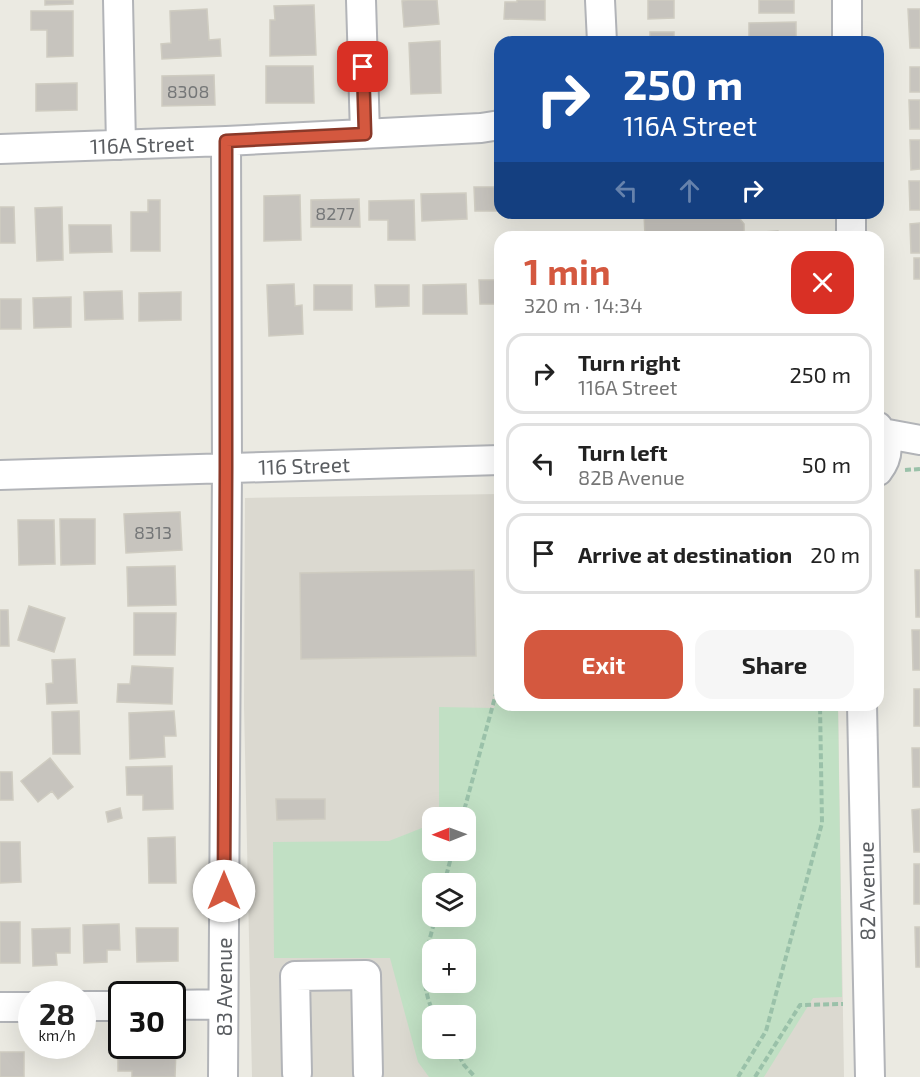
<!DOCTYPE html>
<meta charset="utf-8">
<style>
:root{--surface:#fff;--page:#f6f6f6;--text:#222;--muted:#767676;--line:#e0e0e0;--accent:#d4583f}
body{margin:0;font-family:"Exo 2",sans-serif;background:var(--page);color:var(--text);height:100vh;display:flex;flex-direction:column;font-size:22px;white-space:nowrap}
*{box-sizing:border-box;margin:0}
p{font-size:20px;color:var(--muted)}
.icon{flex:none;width:33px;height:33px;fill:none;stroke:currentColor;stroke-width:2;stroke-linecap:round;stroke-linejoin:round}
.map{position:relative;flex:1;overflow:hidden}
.panel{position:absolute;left:494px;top:231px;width:390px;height:480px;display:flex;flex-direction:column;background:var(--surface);border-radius:18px;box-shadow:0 6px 24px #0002}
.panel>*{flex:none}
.banner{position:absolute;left:494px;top:36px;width:390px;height:183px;border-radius:18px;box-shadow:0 6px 24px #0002;background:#1a4fa0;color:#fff;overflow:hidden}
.needle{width:39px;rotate:269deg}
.fabs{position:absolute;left:422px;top:807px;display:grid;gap:12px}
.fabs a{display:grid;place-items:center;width:54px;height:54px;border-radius:12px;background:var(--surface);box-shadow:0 6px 24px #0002;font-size:30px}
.speed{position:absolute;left:18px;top:981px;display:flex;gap:12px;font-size:30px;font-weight:700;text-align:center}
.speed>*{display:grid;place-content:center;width:78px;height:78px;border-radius:50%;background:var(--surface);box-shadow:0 6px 24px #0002;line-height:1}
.speed small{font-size:15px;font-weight:400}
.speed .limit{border:3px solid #111;border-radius:9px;background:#fff;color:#111}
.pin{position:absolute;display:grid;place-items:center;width:51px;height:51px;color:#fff;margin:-26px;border-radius:12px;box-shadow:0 3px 9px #0006}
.me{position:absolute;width:66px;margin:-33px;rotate:0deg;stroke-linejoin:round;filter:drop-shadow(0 0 4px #0008)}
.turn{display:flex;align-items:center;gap:21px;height:126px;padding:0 30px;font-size:27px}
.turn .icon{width:78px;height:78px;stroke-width:2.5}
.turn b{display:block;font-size:42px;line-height:51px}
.lanes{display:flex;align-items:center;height:57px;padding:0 30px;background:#0003;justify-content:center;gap:30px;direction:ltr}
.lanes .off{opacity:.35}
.round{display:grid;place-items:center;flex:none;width:63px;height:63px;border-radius:18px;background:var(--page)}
.head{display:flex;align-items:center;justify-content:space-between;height:102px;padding:0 30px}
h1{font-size:36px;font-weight:700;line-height:45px;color:var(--accent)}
.cta{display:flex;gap:12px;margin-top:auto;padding:12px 30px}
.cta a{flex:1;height:69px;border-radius:18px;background:var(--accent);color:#fff;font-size:24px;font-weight:700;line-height:69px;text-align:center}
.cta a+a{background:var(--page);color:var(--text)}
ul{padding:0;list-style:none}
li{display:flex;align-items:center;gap:18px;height:81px;margin:0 12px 9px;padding:0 18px;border:3px solid var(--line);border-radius:18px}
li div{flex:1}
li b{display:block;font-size:22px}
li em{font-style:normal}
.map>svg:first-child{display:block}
.education{fill:#dbd9d0;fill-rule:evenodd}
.green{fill:#c1e0c4;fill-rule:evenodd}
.building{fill:#c7c4be;stroke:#cfccc1;stroke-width:1.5}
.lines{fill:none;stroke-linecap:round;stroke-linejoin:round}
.minor-casing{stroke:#b2b4b8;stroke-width:32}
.path{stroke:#9ac1a9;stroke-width:4;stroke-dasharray:6 3;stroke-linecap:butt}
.minor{stroke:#fff;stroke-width:28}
.route-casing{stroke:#8a3929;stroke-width:15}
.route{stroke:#d4583f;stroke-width:10}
.labels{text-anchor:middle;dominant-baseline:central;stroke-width:5;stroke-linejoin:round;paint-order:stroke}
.number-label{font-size:18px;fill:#757778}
.street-label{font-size:21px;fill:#5a5d61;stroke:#fff}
</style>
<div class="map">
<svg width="920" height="1077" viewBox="0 0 920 1077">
<rect width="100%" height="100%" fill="#ebeae2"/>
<path class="education" d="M499,494L500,705H838L844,1077H252L244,706L245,498ZM432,818H465V850H432ZM432,884H465V916H432ZM432,950H465V982H432ZM432,1016H465V1048H432Z"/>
<path class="green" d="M499,697L500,705H838L842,997L813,998L764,1077H429L418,1062L390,958H274L273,842L389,841L432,824V850H465V818L439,817V707L494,708ZM432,884H465V916H432ZM432,950H465V982H432ZM432,1016H465V1048H432Z"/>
<path class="building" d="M45,0H73V4L45,5Z
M408,0H437L439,24L404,27L402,1Z
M517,0H545V20L504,19L505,2H517Z
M648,0H674V18L648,19Z
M759,0H794V13H759Z
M314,5L316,55L270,56V20H275L274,6Z
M207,9L209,40L220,39L221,56L162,59L161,44L171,43L170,11Z
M908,9H920V48H910Z
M31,11H73V56L47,57V30H31Z
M796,22V42H749V23Z
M650,32H674V42H650Z
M440,41L441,93L411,94L409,43Z
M266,66H313L314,103H266Z
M910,67H920V92H910Z
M214,75L215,105L162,106V76Z
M77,83V110L36,111V84Z
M909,100H920V129H910Z
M910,140H920V169L911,170Z
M909,181H920V210H910Z
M474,187H500V211H475Z
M466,193L467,219L422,221L421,194Z
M300,195L301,240L264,241V196Z
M359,199L360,227H311V200Z
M148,200H160V251H131V212H148Z
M414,200L415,240H388V220H369V201Z
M0,207H14L15,243H0Z
M62,207L63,260L37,261L35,208Z
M644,213H740V219L744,224V232H746L749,237H760L762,232L778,231L783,237H645Z
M920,223V253H911L910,224Z
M69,225H111L112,252L70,253Z
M914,258H920V279H914Z
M479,280H500V304H480Z
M294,284L295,306L302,305L303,334L269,336L267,285Z
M466,284L467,314H423V285Z
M314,285H352V310H314Z
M375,285H409V306L376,307Z
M122,291L123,319L85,320L84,292Z
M181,292V320L139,321V293Z
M71,297V327L34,328L33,298Z
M0,299H21V329H0Z
M180,512L182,550L126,553L124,514Z
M60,519H95V564L61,565Z
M18,520H54L55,564L19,565Z
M175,566L176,605L128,606L127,567Z
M474,570L476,656L301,659L300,573Z
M915,570H920V617H916Z
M29,606L65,618L54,652L18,640Z
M0,610H8L9,646H0Z
M134,613H176L175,655H134Z
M912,630H920V670H913Z
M75,659L77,703L47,704L46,684L53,683L52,660Z
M132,666L173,668L172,704L117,702L118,684H130Z
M914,689H920V726H914Z
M79,711L80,754H53L52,712Z
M174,711L176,736H164L165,757L130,759L129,713Z
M912,748H920V787H913Z
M50,758L73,787L58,799L52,791L38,802L21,781Z
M172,766L173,809L143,810V795H127L126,767Z
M0,772H12L13,800H0Z
M276,799H325V819L277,820Z
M120,808L122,818L108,822L106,812Z
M920,809V852H914L912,810Z
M175,837L176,883H149L148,838Z
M0,842H20L21,882L0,883Z
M914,864H920V904H914Z
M0,922H20V963H0Z
M119,924L120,950H107V962L84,963L83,925Z
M915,927H920V967H916Z
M70,928V953H56L57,965L33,966L32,929Z
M136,928H178V961L137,962Z
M118,1048L176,1049L175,1077H132V1071H118Z
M0,1052H24V1077H0Z"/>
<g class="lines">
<defs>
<path id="minor" d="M118,0L121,145
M361,0L365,134
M600,0L602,42
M847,0V42
M0,149L226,141L481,128L500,125
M851,213V237
M878,427C890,442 889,457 878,471
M882,433L920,440
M0,475L500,460
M862,705L870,1077
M172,1005L223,1004
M82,1006H122
M0,1007H32
M297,1073L295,976L366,975L368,1073
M223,1077L227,468L226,141"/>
</defs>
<use href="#minor" class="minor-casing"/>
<path class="path" d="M905,470L920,469
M878,568L880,494
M462,818L500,679
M444,884L453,850
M435,1016C417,980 426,952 436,916
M455,1048L464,1065L475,1077
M738,1077L766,1031L822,823L820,705
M755,1077L800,1005L843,1004"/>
<use href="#minor" class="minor"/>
</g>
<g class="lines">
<defs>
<path id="route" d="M224,891L226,468V141L365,134L363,67"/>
</defs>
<use href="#route" class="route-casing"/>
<use href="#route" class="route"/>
</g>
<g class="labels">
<g class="number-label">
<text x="188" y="91">8308</text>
<text x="335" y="213">8277</text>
<text x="153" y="532">8313</text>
</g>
<g class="street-label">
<text transform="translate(142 144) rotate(-2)">116A Street</text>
<text transform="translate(304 465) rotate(-2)">116 Street</text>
<text transform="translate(866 891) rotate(-91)">82 Avenue</text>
<text transform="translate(223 987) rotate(-90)">83 Avenue</text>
</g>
</g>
</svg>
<div class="fabs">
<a><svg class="needle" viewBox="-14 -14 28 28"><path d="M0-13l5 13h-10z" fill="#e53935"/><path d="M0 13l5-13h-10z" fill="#767676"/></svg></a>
<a><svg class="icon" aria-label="layers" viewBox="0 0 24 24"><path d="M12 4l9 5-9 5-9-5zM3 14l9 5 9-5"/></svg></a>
<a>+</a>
<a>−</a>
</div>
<div class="speed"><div>28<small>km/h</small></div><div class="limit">30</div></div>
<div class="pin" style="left:363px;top:67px;background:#d93025"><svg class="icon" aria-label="arrive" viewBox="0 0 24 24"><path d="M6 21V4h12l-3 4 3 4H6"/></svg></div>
<svg class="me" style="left:224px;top:891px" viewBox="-20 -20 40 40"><circle r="19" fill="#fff"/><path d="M0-13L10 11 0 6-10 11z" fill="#d4583f"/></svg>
<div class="banner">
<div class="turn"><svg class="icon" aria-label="right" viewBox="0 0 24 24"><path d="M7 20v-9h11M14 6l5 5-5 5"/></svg><div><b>250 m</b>116A Street</div></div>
<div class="lanes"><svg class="icon off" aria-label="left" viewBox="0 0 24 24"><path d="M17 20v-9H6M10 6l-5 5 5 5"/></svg><svg class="icon off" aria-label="ahead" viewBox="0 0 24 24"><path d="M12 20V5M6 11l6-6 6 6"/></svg><svg class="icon" aria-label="right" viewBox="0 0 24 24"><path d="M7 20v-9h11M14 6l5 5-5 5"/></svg></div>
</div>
<section class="panel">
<div class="head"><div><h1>1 min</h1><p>320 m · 14:34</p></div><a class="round" style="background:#d93025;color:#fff"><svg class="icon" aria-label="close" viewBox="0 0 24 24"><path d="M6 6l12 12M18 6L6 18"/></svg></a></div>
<ul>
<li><svg class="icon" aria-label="right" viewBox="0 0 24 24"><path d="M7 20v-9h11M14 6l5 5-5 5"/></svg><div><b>Turn right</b><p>116A Street</p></div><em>250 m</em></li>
<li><svg class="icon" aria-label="left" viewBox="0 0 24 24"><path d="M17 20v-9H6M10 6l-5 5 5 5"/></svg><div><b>Turn left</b><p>82B Avenue</p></div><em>50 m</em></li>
<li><svg class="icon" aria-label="arrive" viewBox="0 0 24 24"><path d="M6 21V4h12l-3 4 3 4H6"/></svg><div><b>Arrive at destination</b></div><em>20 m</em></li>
</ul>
<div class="cta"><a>Exit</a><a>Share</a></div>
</section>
</div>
